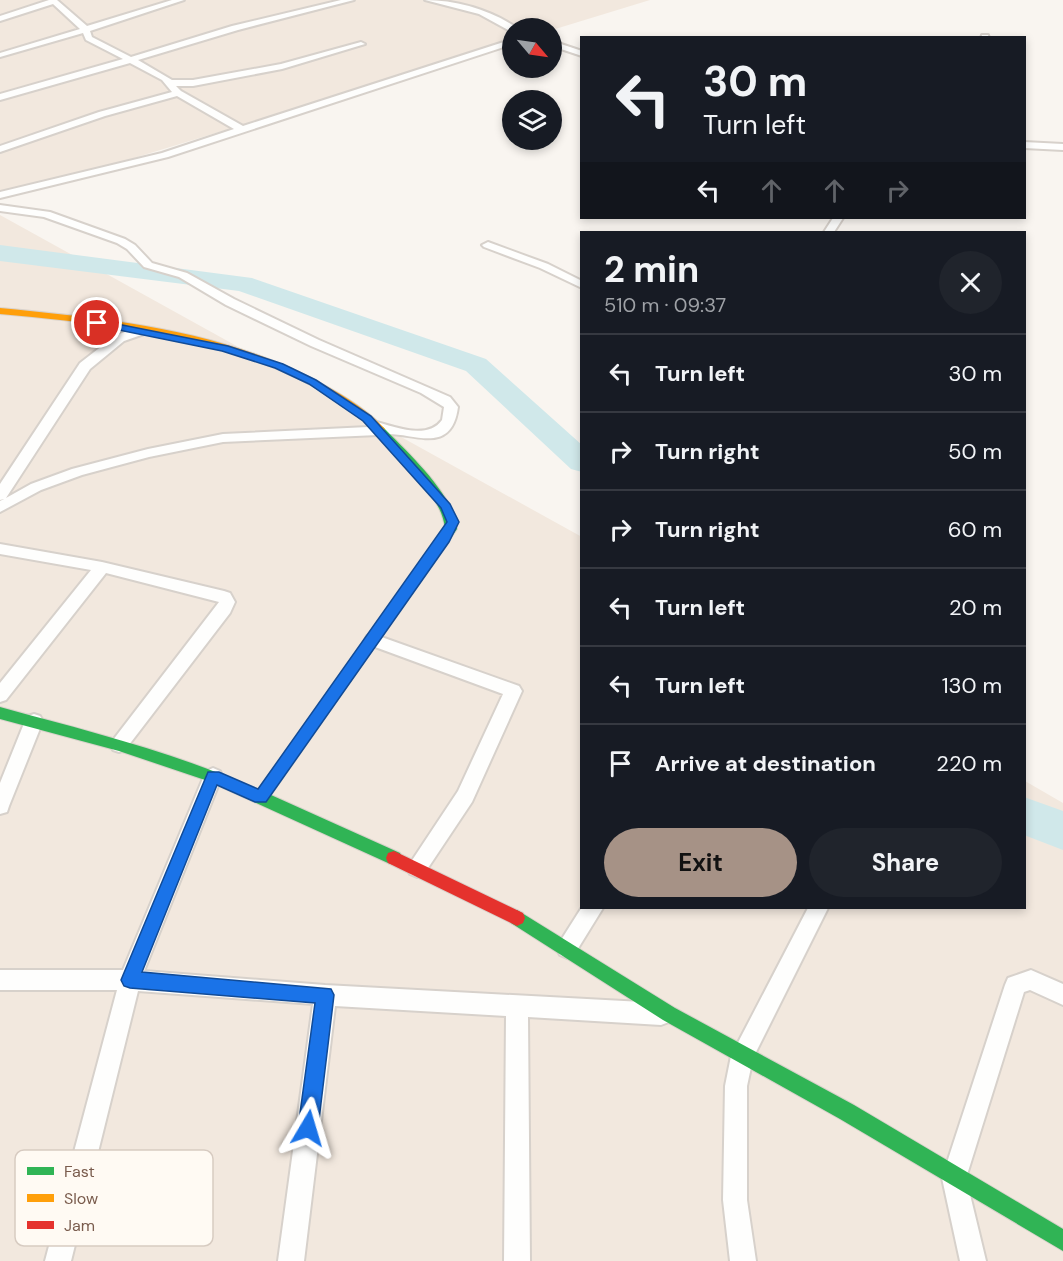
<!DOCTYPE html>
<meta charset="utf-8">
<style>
:root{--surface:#171b24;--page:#20242c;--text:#f1f3f6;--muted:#9ea1a6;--line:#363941;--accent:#a69286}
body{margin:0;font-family:"DM Sans",sans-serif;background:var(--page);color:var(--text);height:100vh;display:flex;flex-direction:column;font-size:22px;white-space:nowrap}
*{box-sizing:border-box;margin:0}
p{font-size:20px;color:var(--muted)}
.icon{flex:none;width:33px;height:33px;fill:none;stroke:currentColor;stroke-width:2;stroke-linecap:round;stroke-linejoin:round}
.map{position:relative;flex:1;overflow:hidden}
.sheet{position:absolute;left:580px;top:231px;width:446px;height:678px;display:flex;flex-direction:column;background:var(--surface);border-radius:0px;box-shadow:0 3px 9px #0003}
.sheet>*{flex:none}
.hud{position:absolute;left:580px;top:36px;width:446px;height:183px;border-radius:0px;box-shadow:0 3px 9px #0003;background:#171b24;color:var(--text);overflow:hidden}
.needle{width:39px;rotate:119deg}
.buttons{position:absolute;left:502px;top:18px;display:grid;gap:12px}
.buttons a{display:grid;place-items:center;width:60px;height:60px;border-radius:50%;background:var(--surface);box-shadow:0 3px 9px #0003;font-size:30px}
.pin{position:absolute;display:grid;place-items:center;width:51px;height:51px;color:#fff;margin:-26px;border:3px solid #fff;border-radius:50%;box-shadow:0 2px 6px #0007}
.me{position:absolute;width:66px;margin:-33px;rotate:7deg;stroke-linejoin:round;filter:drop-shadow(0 0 4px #0008)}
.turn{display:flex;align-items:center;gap:21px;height:126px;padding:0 24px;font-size:27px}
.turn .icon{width:78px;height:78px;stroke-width:2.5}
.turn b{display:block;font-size:42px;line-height:51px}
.lanes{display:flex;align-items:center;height:57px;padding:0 24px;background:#0003;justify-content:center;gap:30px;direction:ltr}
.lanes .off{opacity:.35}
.round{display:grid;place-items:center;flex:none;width:63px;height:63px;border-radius:32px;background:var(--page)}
.summary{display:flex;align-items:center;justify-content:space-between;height:102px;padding:0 24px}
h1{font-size:36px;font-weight:700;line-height:45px}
.action{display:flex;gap:12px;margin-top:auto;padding:12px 24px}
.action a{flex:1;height:69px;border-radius:36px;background:var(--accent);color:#111;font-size:24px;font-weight:700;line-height:69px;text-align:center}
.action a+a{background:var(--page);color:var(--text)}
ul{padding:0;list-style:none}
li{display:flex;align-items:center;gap:18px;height:78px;padding:0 24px;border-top:2px solid var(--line)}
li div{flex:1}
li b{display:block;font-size:22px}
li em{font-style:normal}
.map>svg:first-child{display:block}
.residential{fill:#f2e8de}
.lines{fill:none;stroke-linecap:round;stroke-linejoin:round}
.river{fill:#d0e8ea;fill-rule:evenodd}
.street-casing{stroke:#d7d1cb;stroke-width:4}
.fast-casing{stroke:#d9d2cb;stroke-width:2}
.slow-casing{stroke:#d9d2cb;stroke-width:2}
.jam-casing{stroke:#d9d2cb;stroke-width:2}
.street{fill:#fefefd;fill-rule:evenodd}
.fast{fill:#30b455;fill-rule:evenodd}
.slow{fill:#ff9f0a;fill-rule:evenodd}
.jam{fill:#e5322d;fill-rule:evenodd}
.route{fill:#1a73e8;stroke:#114b97;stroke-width:1.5}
.key{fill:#fffaf3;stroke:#d7cbc1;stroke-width:1.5}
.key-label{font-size:16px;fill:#7a5c4d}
</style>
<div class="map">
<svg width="1063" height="1261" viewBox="0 0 1063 1261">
<rect width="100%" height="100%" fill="#f9f5f0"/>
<path class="residential" d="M0,0H650L552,30L513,28V42L0,199Z
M0,215L582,537V908H1024L1025,781L1063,803V1261H0Z"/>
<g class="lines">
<path class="river" d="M0,245L252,278L486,359L582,445V472L571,469L466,371L239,291L0,261Z
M1024,797L1063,811V850L1024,835Z"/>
<defs>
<path id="street" d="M49,0H57L87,26L172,0H184L90,31L92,37L131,57L232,26L341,0H354L238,30L138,60L172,80H193L281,64L361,42L365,44L282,69L193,86H176L181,91L243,126L513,39V44L168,157L0,198V192L162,153L234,129L177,96L105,116L0,152V146L99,112L172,92L162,80L130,63L0,100V94L123,59L86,40L83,33L0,57V53L80,29L53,4L0,21V16Z
M425,0C457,0 491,10 517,28L510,31L479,14Z
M982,35H988L989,38H981Z
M552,41L582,51V56L552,46Z
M1024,142L1063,144V150L1024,148Z
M0,205L50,212L125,239L135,245L152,263L187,273L234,299L319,340L450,397L458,407C451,460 407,428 378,435L223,442L149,457L82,475L41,490L0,512V501L4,499L0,500V484L80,363L116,335L140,327L144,328V334L124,341L90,369L6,498L31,484L72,469L148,449L223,434L368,427V422L373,421C393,426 427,441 442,420L444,407L421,393L311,346L226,305L179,277L144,267L127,249L117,243L44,217L0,211Z
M833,218H843L834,232H824Z
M488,242L548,264L582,281V288L540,268L484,247L482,245Z
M0,544L102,562L224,591L230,593L235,602L230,613L125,750L119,752L113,750L110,745L113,740L219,602L106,573L6,700L0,702V683L91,570L0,554Z
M373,634L519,686L522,691L472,802L424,874L417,877L410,874L407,868L458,791L503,694L367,644L365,640L367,636Z
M34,714L40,716L43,721L9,806L7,812L0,814V783L25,721L28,716Z
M213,768L220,771L222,776L144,971L325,985L661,1003L669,1006L672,1014L669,1022L661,1025L528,1017L530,1261H504L506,1016L335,1006L304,1261H278L313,1004L138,991L71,1261H45L117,990H0V970H123L204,776L206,771Z
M582,907L603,908L574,955L567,958L560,955L556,948Z
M808,908H828L753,1058L747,1086V1200L756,1261H730L723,1200L725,1086L731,1056Z
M1031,970L1063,984V1005L1030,990L1024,992L966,1178L986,1261H960L942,1178L1005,985L1008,978Z"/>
<path id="fast" d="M379,426L383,427C407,452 454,494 457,529L271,795L400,853L402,858L400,863L394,865L388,863L208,781L119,751L0,719V707C87,731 176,752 258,790L445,529C442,492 395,457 373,429Z
M517,910L675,1008L854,1105L1063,1229V1251L840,1119L663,1020L511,923L509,918L511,913Z"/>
<path id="slow" d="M0,308C111,319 227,330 326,386C346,397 369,411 385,429L383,431H375C362,421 350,409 336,400C236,336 115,325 0,314Z"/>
<path id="jam" d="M394,851L523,913L525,918L523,923L517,926L511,923L388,863L386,858L388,853Z"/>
</defs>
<use href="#street" class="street-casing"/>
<use href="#fast" class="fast-casing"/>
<use href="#slow" class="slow-casing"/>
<use href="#jam" class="jam-casing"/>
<use href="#street" class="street"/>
<use href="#fast" class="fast"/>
<use href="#slow" class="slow"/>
<use href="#jam" class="jam"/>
</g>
<path class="route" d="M97,320L228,346L283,364L316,380L371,416L450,504L459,522L449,542L266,802H255L217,785L142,972L331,989L334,995L318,1128L315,1135L308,1138L301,1135L298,1128L315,1003L130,988L124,986L121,980L208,772H219L258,789L447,522L441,508L363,421L309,384L275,368L222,351L94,325V321Z"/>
<rect x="15" y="1150" width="198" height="96" rx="9" class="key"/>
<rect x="27" y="1167" width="27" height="8" fill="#30b455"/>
<rect x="27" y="1194" width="27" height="8" fill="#ff9f0a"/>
<rect x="27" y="1221" width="27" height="8" fill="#e5322d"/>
<g class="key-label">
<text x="64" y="1177">Fast</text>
<text x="64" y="1204">Slow</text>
<text x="64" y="1231">Jam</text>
</g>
</svg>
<div class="buttons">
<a><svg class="needle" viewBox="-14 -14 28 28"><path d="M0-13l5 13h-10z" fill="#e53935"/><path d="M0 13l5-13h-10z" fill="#9ea1a6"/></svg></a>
<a><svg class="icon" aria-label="layers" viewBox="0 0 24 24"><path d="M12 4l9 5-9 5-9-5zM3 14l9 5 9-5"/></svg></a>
</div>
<div class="pin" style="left:97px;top:323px;background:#d93025"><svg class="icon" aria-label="arrive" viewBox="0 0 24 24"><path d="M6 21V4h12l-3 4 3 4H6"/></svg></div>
<svg class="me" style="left:308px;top:1128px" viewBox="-20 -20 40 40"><path d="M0-17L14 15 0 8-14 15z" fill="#1a73e8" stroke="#fff" stroke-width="4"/></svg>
<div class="hud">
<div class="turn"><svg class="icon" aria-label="left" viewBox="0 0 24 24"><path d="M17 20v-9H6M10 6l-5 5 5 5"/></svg><div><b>30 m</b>Turn left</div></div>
<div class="lanes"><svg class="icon" aria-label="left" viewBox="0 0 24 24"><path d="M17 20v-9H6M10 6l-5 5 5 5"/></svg><svg class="icon off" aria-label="ahead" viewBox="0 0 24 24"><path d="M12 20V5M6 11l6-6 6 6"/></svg><svg class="icon off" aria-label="ahead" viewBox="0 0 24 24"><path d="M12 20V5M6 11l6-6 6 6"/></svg><svg class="icon off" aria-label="right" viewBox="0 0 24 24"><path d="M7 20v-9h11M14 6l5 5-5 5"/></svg></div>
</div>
<section class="sheet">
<div class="summary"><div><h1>2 min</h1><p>510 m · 09:37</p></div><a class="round"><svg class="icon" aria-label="close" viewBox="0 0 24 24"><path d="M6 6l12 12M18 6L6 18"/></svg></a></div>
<ul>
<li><svg class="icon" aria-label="left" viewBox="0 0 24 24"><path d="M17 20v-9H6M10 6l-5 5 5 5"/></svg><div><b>Turn left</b></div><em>30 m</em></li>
<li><svg class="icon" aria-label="right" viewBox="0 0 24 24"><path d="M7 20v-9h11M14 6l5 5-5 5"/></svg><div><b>Turn right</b></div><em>50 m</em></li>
<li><svg class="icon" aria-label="right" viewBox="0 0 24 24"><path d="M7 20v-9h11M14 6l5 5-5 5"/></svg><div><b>Turn right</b></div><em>60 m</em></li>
<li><svg class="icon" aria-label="left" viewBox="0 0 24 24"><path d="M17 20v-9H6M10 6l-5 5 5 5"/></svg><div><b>Turn left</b></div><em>20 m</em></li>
<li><svg class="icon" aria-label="left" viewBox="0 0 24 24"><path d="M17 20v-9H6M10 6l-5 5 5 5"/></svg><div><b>Turn left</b></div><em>130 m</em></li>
<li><svg class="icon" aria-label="arrive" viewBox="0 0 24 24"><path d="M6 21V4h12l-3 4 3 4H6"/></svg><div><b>Arrive at destination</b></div><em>220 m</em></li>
</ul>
<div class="action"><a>Exit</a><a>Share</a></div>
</section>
</div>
